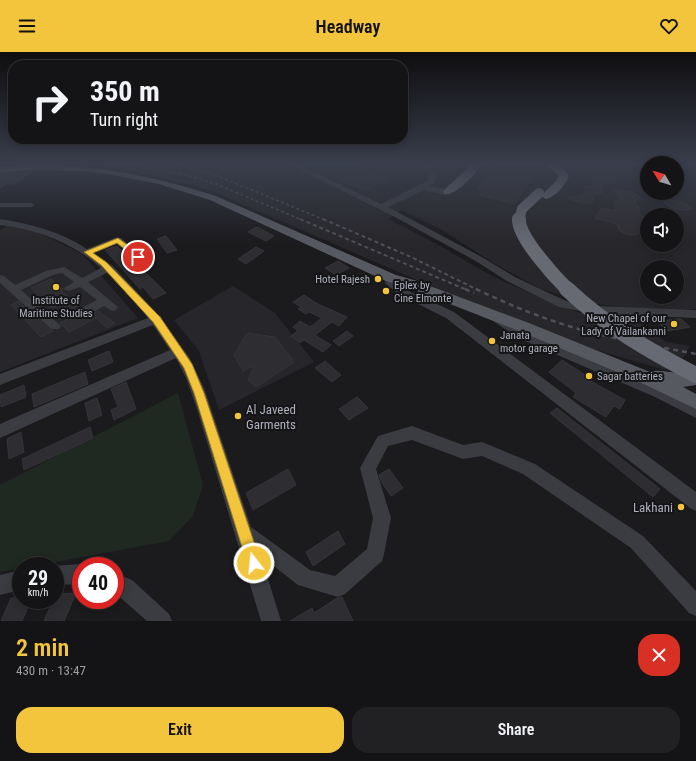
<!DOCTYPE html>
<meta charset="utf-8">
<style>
:root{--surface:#141416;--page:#212123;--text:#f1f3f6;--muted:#9d9ea1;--line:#333335;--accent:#f3c53c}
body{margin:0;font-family:"Roboto Condensed",sans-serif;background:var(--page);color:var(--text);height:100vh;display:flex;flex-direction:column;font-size:15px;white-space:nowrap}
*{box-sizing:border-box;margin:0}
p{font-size:13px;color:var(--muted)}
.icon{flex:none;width:22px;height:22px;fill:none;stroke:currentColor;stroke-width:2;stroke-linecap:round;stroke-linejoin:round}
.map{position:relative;height:569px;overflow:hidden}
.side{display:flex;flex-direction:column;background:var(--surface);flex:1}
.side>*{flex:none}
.hud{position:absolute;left:8px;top:8px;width:400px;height:84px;border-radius:16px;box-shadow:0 2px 10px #0003,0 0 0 1px var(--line);background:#141416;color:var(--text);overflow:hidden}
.needle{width:26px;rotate:308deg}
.controls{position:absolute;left:640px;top:104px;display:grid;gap:8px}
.controls a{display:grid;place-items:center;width:44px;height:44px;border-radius:50%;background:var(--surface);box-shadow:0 2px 10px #0003,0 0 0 1px var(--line);font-size:20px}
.speed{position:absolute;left:12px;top:505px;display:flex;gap:8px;font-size:20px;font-weight:700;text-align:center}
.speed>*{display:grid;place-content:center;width:52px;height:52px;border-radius:50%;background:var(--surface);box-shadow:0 2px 10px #0003,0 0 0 1px var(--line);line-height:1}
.speed small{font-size:10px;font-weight:400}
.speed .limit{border:6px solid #d22;background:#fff;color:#111}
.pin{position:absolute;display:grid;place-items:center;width:34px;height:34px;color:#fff;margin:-17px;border:2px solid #fff;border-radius:50%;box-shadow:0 1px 4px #0007}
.me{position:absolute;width:44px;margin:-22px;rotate:344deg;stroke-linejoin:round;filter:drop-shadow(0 0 3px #0008)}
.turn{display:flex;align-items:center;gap:14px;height:84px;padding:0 16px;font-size:18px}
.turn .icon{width:52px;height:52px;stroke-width:2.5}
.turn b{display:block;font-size:28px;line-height:34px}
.round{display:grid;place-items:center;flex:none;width:42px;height:42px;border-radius:16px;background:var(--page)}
.head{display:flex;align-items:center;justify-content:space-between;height:68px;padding:0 16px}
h1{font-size:24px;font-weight:600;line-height:30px;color:var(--accent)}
.primary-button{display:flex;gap:8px;margin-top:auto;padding:8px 16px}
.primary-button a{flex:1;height:46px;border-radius:16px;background:var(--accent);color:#111;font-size:16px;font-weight:600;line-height:46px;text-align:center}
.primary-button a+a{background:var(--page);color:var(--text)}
header{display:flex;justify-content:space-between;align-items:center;height:52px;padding:0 16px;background:var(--accent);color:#111;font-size:18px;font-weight:600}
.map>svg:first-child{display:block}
.built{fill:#27262a;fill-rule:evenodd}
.green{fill:#202822}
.building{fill:#2e2d31;stroke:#353439}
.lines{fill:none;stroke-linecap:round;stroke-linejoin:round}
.minor{fill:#3b3c42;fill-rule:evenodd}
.major{fill:#575961;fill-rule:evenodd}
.highway{fill:#676973;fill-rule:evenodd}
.rail-far2{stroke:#4e5057;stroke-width:1.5;stroke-dasharray:3 2.5;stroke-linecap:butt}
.rail-far1{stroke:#4e5057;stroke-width:2;stroke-dasharray:4 3;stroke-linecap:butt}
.rail{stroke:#4e5057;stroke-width:2.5;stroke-dasharray:5 4;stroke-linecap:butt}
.highway-bridge-far2{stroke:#676973;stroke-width:10}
.highway-bridge-far1{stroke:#676973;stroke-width:14}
.highway-bridge{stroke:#676973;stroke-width:16}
.route{fill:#f3c53c;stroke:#9e8027}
.poi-dot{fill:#f3c53c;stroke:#151518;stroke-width:1.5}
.labels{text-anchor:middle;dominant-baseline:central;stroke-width:4;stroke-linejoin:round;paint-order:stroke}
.poi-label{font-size:11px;fill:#adb0bc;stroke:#151518;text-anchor:start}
.near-poi-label{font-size:13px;fill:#adb0bc;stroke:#151518;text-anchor:start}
</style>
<header><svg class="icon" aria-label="menu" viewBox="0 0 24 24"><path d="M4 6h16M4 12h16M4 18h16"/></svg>Headway<svg class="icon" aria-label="heart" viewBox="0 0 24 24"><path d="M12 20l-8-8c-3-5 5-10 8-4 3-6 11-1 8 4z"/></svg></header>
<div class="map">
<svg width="696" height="569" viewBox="0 0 696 569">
<rect width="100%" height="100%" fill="#1b1a1d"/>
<path class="built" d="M93,112H647V141H677V112H696V257L646,258L588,251L541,237L495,212L442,178L401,158L388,167L435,191L492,224L553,251L581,261L638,269L666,290L690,294L678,315L665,318L583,294L470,251L207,137L137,120ZM647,163H677V193H647ZM647,215H677V245H647Z
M10,172L24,174L75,198L84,204L138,266L0,320V178Z
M233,234L275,261L314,310L219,358L199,299L174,268Z"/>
<path class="green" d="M178,341L203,433L193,464L169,489L34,514H21V516L0,520V433Z"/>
<path class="building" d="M305,112H354L389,127L364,138Z
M501,112H539L538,114H540L514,152L480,143L483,139L478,137Z
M605,113L616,115L625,119L614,121L615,132L602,131V141L593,142L592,151H581L568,146L584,143V135L593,133L594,124L600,123V114Z
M32,120L14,132H6L0,136V124L2,122Z
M613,138L630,139L640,145L634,151L638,154L639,163L642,164L647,179L634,183L626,182L619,178L617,172L595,166L602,156L615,159L614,150L620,146Z
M669,148L683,150L692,156L686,158L676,157L668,154L663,149Z
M257,175L274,184L266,189L248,180Z
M166,184L177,198L167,201L157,187Z
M117,194L137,214L138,213L166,241L153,247L143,235L140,237L105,198Z
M256,195L264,199L246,212L238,207Z
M338,209L349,216L336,223L325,216Z
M51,227L63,237L61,238L80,256L79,260L81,263L90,264L98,259L115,271L107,276L96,266L69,280L60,271L72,265L59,253L52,256L31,236Z
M304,243L316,251L347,265L339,274L332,270L315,283L331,293L323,300L304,288L300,291L291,284L298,278L293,275L300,269L310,275L322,266L309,260L306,262L298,257L301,255L293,250Z
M18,249L50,278L53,279L41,285L11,253Z
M675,267H681L690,275L668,279L657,270Z
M347,279L353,284L339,294L333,289Z
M247,281L275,285L294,310L256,335L248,328L255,313L243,319L234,303Z
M109,299L113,310L92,319L88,308Z
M562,308L587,324L585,326L625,348L620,357L614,354L606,365L573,345L576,341L549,320Z
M325,309L341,323L332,330L315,316Z
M85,320L88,332L34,355L32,342Z
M126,330L136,357L114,368L111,358L118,355L111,337Z
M24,333L26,345L1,355L0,343Z
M357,345L368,356L349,368L339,357Z
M97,346L102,363L89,369L85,351Z
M557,356L660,437L653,445L550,361Z
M90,375L93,386L24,418L22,407Z
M21,380L24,400L9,407L7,387Z
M288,417L296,433L253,458L246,441Z
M389,417L403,436L391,444L382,431L379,423Z
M338,479L345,492L313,514L306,500Z
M76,541L64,569H44L53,548H55L56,542Z
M21,545V548H31L22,569H1L11,546Z
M342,545L353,569H290L312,556L314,561L337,546Z"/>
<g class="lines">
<path class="minor" d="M288,112H297L381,152L427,129L429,124L422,112H428L437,124L433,132L429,134L451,138V142H441L424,138L388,155L480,204L515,225L566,249L597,254L696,258V266L597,262L559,255L507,229L474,208L395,165Z
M0,151H31L35,153L31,155H0Z
M0,167C31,172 60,179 87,197L115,186H121L152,211L154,213L152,215H146L117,192L93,201L113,214L158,263L161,264L162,268L189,305L204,336L251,475L310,518L335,524L367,497L373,466L360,416L378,384L412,374L463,393L482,390L535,412L643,484L696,539V564L689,561L631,496L523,422L482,404L463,407L412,388L388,394L376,417L391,466L384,502L382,509L345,542L338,545L298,533L261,504L281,569H261L197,357L186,326L176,306L0,386V372L170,298L153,273L0,333V322L148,266L134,248L107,221L88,230L118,255L116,258L112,259L104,254L90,262H82L80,259L82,256L97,248L80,235L69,239L65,238L64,236L74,230L62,221L53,223L21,238L61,274L59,277H51L0,231V223L4,224L15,233L46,219L64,215L82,226L101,216C71,190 39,178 0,173Z
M391,223L396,226L395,230L406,238L454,260L696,440V459L690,456L446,266L398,242L385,231L386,226Z
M497,262L526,280L665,337L696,353V366L655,345L518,286L493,269L491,266L493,263Z
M81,512L85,514H81V532L55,533V514H54Z
M21,518V538L0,543V523Z
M115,521L132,528L169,562L172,569H147L115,541Z"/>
<path class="major" d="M27,113C93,112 154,124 216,144L396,223L414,228L529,271L650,320C662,316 675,323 688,321L690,317L696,316V333L683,335L696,342V357L629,325L519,279L404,234L386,229L210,148L159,132L108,122L81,119L27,118L0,121V115Z"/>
<path class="highway" d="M472,112H483C476,121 455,145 444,142L443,140L444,138Z
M545,112C557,112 563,114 569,124C565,133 556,145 546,147L541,144L555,130L559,124Z"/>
<path class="rail-far2" d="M117,112L140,115
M135,112L193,125L216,132L302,168
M178,112L210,121L325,168"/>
<path class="rail-far1" d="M300,167L467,238
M323,167L411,205L478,238"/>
<path class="rail" d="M465,237L474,241
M476,237C518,257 561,274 606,284C636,291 666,296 696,302"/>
<path class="highway-bridge-far2" d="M519,168L522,157L539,141"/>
<path class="highway-bridge-far1" d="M519,167C518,185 555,225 568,238"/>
<path class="highway-bridge" d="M567,237C605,273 649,299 696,323"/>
</g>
<linearGradient id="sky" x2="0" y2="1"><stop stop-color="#0f0e10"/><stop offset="0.58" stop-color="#393e4c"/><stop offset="1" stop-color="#393e4c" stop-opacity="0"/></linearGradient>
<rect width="696" height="192" fill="url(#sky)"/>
<path class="route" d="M118,186L141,203V206H136L117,191L93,201L106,210L160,265L192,312L204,341L261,511L259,516L254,518L249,516L247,511L194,341L184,316L153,270L101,213L84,200Z"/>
<g class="poi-dot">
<circle cx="378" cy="227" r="4"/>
<circle cx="56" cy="235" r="4"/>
<circle cx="386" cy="239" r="4"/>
<circle cx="674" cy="272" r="4"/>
<circle cx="492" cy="289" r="4"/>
<circle cx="589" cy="324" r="4"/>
<circle cx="238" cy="364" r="4"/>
<circle cx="681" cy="455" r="4"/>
</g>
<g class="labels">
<g class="poi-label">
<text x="370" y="227" text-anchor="end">Hotel Rajesh</text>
<text x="394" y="233">Eplex by<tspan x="394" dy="13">Cine Elmonte</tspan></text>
<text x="56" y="248" text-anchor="middle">Institute of<tspan x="56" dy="13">Maritime Studies</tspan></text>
<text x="666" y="266" text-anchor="end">New Chapel of our<tspan x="666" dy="13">Lady of Vailankanni</tspan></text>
<text x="500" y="283">Janata<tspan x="500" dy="13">motor garage</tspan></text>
<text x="597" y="324">Sagar batteries</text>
</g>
<g class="near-poi-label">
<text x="246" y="357">Al Javeed<tspan x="246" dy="15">Garments</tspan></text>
<text x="673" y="455" text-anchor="end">Lakhani</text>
</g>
</g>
</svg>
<div class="controls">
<a><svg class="needle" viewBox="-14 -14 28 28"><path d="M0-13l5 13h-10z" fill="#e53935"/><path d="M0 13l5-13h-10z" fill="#9d9ea1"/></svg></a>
<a><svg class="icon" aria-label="sound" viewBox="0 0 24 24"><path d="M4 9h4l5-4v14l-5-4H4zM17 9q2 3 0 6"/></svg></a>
<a><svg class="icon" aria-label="search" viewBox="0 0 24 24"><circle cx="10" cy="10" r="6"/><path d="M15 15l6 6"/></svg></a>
</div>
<div class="speed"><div>29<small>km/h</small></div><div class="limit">40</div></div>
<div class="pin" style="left:138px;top:205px;background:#d93025"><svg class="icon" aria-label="arrive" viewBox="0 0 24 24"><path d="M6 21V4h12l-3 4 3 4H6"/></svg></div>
<svg class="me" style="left:254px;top:511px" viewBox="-20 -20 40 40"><circle r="17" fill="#f3c53c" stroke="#fff" stroke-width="3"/><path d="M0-11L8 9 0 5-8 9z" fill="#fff"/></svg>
<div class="hud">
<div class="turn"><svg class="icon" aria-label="right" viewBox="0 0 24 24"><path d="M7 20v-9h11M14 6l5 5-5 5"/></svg><div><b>350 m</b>Turn right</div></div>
</div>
</div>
<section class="side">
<div class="head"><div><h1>2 min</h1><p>430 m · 13:47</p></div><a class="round" style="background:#d93025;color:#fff"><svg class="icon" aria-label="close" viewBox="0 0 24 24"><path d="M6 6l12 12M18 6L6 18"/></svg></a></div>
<div class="primary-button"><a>Exit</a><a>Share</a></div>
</section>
